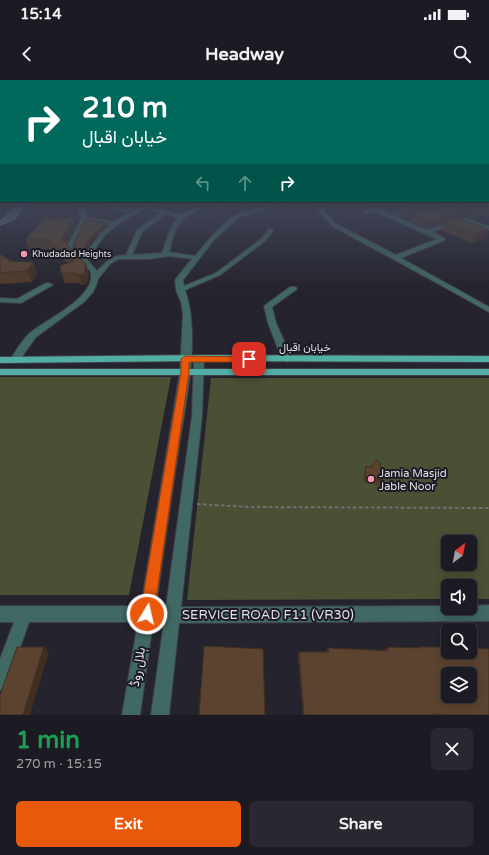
<!DOCTYPE html>
<meta charset="utf-8">
<style>
:root{--surface:#1c1a22;--page:#29272f;--text:#f1f3f6;--muted:#a0a1a5;--line:#3a3840;--accent:#ea580c}
body{margin:0;font-family:"Varela Round",Vazirmatn,sans-serif;background:var(--page);color:var(--text);height:100vh;display:flex;flex-direction:column;font-size:15px;white-space:nowrap}
*{box-sizing:border-box;margin:0}
p{font-size:13px;color:var(--muted)}
.icon{flex:none;width:22px;height:22px;fill:none;stroke:currentColor;stroke-width:2;stroke-linecap:round;stroke-linejoin:round}
.map{position:relative;height:635px;overflow:hidden}
.drawer{display:flex;flex-direction:column;background:var(--surface);flex:1}
.drawer>*{flex:none}
.guide{position:absolute;left:0px;top:0px;width:489px;height:122px;box-shadow:0 2px 10px #0003,0 0 0 1px var(--line);background:#00695c;color:#fff;overflow:hidden}
.needle{width:26px;rotate:32deg}
.controls{position:absolute;left:441px;top:455px;display:grid;gap:8px}
.controls a{display:grid;place-items:center;width:36px;height:36px;border-radius:6px;background:var(--surface);box-shadow:0 2px 10px #0003,0 0 0 1px var(--line);font-size:20px}
.pin{position:absolute;display:grid;place-items:center;width:34px;height:34px;color:#fff;margin:-17px;border-radius:8px;box-shadow:0 2px 6px #0006}
.me{position:absolute;width:44px;margin:-22px;rotate:9deg;stroke-linejoin:round;filter:drop-shadow(0 0 3px #0008)}
.turn{display:flex;align-items:center;gap:14px;height:84px;padding:0 16px;font-size:18px}
.turn .icon{width:52px;height:52px;stroke-width:2.5}
.turn b{display:block;font-size:28px;line-height:34px}
.lanes{display:flex;align-items:center;height:38px;padding:0 16px;background:#0003;justify-content:center;gap:20px;direction:ltr}
.lanes .off{opacity:.35}
.round{display:grid;place-items:center;flex:none;width:42px;height:42px;border-radius:6px;background:var(--page)}
.head{display:flex;align-items:center;justify-content:space-between;height:68px;padding:0 16px}
h1{font-size:24px;font-weight:700;line-height:30px;color:#1e9e55}
.action{display:flex;gap:8px;margin-top:auto;padding:8px 16px}
.action a{flex:1;height:46px;border-radius:6px;background:var(--accent);color:#fff;font-size:16px;font-weight:700;line-height:46px;text-align:center}
.action a+a{background:var(--page);color:var(--text)}
.status{display:flex;justify-content:space-between;align-items:center;height:28px;padding:0 20px;background:var(--surface);direction:ltr}
.status svg{height:11px;fill:currentColor}
header{display:flex;justify-content:space-between;align-items:center;height:52px;padding:0 16px;background:var(--surface);font-size:18px;font-weight:700}
.map>svg:first-child{display:block}
.forest{fill:#495034;fill-rule:evenodd}
.water{fill:#557286;stroke:#8093a3}
.lines{fill:none;stroke-linecap:round;stroke-linejoin:round}
.minor-casing{stroke:#403e47;stroke-width:2}
.major-casing{stroke:#403e47;stroke-width:2}
.path{stroke:#716f78;stroke-width:2;stroke-dasharray:3.5 2.5;stroke-linecap:butt}
.minor{fill:#406964;fill-rule:evenodd}
.major{fill:#52aea3;fill-rule:evenodd}
.wall{fill:#4e3a28}
.shaded-wall{fill:#402f21}
.building{fill:#5b432f;stroke:#402f21;fill-rule:evenodd}
.route{fill:#ea580c;stroke:#983908}
.poi-dot{fill:#f19ab2;stroke:#1b1923;stroke-width:1.5}
.labels{text-anchor:middle;dominant-baseline:central;stroke-width:4;stroke-linejoin:round;paint-order:stroke}
.far-poi-label{font-size:9px;fill:#e3e1e8;stroke:#1b1923;text-anchor:start}
.street-label{font-size:11px;fill:#e3e1e8;stroke:#1b1923}
.poi-label{font-size:11px;fill:#e3e1e8;stroke:#1b1923;text-anchor:start}
.near-street-label{font-size:13px;fill:#e3e1e8;stroke:#1b1923}
</style>
<div class="status"><b>15:14</b><svg viewBox="0 0 49 12"><path d="M0 12V9h3v3zM5 12V6h3v6zM10 12V3h3v9zM15 12V0h3v12zM26 1h20v11H26zM47 4h2v5h-2z"/></svg></div>
<header><svg class="icon" aria-label="back" viewBox="0 0 24 24"><path d="M15 5l-7 7 7 7"/></svg>Headway<svg class="icon" aria-label="search" viewBox="0 0 24 24"><circle cx="10" cy="10" r="6"/><path d="M15 15l6 6"/></svg></header>
<div class="map">
<svg width="489" height="635" viewBox="0 0 489 635">
<rect width="100%" height="100%" fill="#25232d"/>
<path class="forest" d="M0,297H171L129,515H0Z
M211,298H489V519H470V506H448V519L187,520ZM448,462H470V484H448Z"/>
<path class="water" d="M21,121H30L24,127L15,139L0,145V141Z"/>
<g class="lines">
<defs>
<path id="minor" d="M79,121H85L84,130L88,138L114,142L131,132L109,128V126L111,125L135,129L149,121H155L149,126L180,135L203,124V122L214,121L212,123L225,126L233,121H239L226,130L208,125C179,140 177,140 169,172L195,176C205,164 221,144 234,136C242,131 283,121 293,121L238,138L213,161L183,200L184,206L216,193L261,159L269,149L274,150L265,161L220,195L185,210C201,255 186,320 179,367C171,420 163,474 156,527H166L192,336L194,278L199,275L204,278L202,336L181,527L448,526V528H470V526L489,525V541L179,543L169,635H151L164,542H153L140,635H122L138,542H29L6,608L0,610V579L14,542H0V526H141L180,292L183,233L181,222L176,210L175,200L192,179L170,176L148,179H119L110,184L98,199L97,203L93,212L84,222L36,257L18,282L15,283L10,280C16,271 22,260 30,253C46,239 100,216 90,190L66,168L82,138L78,130ZM145,128L161,133L137,150L126,175C112,175 106,182 97,191L87,180L105,155L117,145ZM166,134L177,138L170,150L162,173L132,175L142,152ZM86,141L110,145L101,153L83,177L72,168Z
M310,121H315L336,144L396,175L437,159L376,132L364,134V132L371,129L364,126V124L377,128L390,125V127L381,130L427,150L450,142H454V144L432,152L444,158L445,159L443,161L401,178L489,227V232L435,202L332,146Z
M464,138L489,146V150L462,141V139Z
M46,203H49L53,205L21,223L0,222V218L17,219Z
M290,207H296L297,209L272,227L276,243L292,279L287,282L282,279L268,243L264,226Z"/>
<path id="major" d="M199,275L489,276V282L199,281L0,283V277Z
M0,289H489V295H0Z"/>
</defs>
<use href="#minor" class="minor-casing"/>
<use href="#major" class="major-casing"/>
<path class="path" d="M197,424L250,427L489,428"/>
<use href="#minor" class="minor"/>
<use href="#major" class="major"/>
</g>
<path class="wall" d="M466,121H489V135L471,134L467,135L464,127Z
M401,127L409,136L403,137L394,134L395,128Z
M413,133H424L458,138L484,158L472,163L441,150L444,143L427,148L411,141Z
M107,146L94,158L83,175L74,168L73,164Z
M76,147L67,164L89,194L87,204L82,205L78,203H65L61,193L68,183L50,169H29L26,159Z
M0,174L10,181L33,182L37,193L32,202L4,204L0,203Z
M366,386L383,400L380,406L363,402L364,393Z
M388,567L418,568L419,567L489,635H303L298,576L299,572H326L328,568L385,570Z"/>
<path class="shaded-wall" d="M475,123L471,134L467,135L471,125Z
M410,130L409,136L403,137L404,132Z
M461,131L458,139L444,142V143L427,148L430,140Z
M73,138L76,147L65,168L62,159Z
M106,143L107,146L94,158L83,175L82,171L93,155Z
M487,149L484,158L472,163L475,154Z
M33,182L37,193L32,202L27,191Z
M86,184L89,194L87,204L82,205L79,195Z
M44,567L49,572L30,635H23Z"/>
<path class="building" d="M469,121H489V125L475,123L471,125Z
M447,126L461,131L430,140L413,133L419,131L424,133Z
M401,127L410,130L404,132L395,128Z
M73,138L62,159L86,184L84,194L79,195L75,193H61L60,186L74,181L47,159H26L43,139Z
M456,138L487,149L475,154L444,142Z
M86,139L106,143L93,155L82,171L73,164Z
M0,174L10,181L33,182L27,191L0,193Z
M376,380L380,383L383,400L365,396L366,386L371,388Z
M204,566L263,569L265,635H199Z
M17,567H44L23,635H0V615Z
M388,567L420,568L419,567H448V572H470V568L489,569V635H449L432,634V635H304L299,572H329L328,568L388,571ZM448,594H470V616H448Z"/>
<linearGradient id="sky" x2="0" y2="1"><stop stop-color="#141319"/><stop offset="0.58" stop-color="#404557"/><stop offset="1" stop-color="#404557" stop-opacity="0"/></linearGradient>
<rect width="489" height="210" fill="url(#sky)"/>
<path class="route" d="M185,276L249,277L253,279L249,282H189V292L154,534L152,539L147,541L142,539L140,534L181,292V279Z"/>
<g class="poi-dot">
<circle cx="24" cy="174" r="4"/>
<circle cx="371" cy="399" r="4"/>
</g>
<g class="labels">
<g class="far-poi-label">
<text x="32" y="174">Khudadad Heights</text>
</g>
<g class="street-label">
<text x="305" y="267">خیابان اقبال</text>
</g>
<g class="poi-label">
<text x="379" y="393">Jamia Masjid<tspan x="379" dy="13">Jable Noor</tspan></text>
</g>
<g class="near-street-label">
<text x="268" y="535">SERVICE ROAD F11 (VR30)</text>
<text transform="translate(138 587) rotate(-81)">ہلال روڈ</text>
</g>
</g>
</svg>
<div class="controls">
<a><svg class="needle" viewBox="-14 -14 28 28"><path d="M0-13l5 13h-10z" fill="#e53935"/><path d="M0 13l5-13h-10z" fill="#a0a1a5"/></svg></a>
<a><svg class="icon" aria-label="sound" viewBox="0 0 24 24"><path d="M4 9h4l5-4v14l-5-4H4zM17 9q2 3 0 6"/></svg></a>
<a><svg class="icon" aria-label="search" viewBox="0 0 24 24"><circle cx="10" cy="10" r="6"/><path d="M15 15l6 6"/></svg></a>
<a><svg class="icon" aria-label="layers" viewBox="0 0 24 24"><path d="M12 4l9 5-9 5-9-5zM3 14l9 5 9-5"/></svg></a>
</div>
<div class="pin" style="left:249px;top:279px;background:#d93025"><svg class="icon" aria-label="arrive" viewBox="0 0 24 24"><path d="M6 21V4h12l-3 4 3 4H6"/></svg></div>
<svg class="me" style="left:147px;top:534px" viewBox="-20 -20 40 40"><circle r="17" fill="#ea580c" stroke="#fff" stroke-width="3"/><path d="M0-11L8 9 0 5-8 9z" fill="#fff"/></svg>
<div class="guide">
<div class="turn"><svg class="icon" aria-label="right" viewBox="0 0 24 24"><path d="M7 20v-9h11M14 6l5 5-5 5"/></svg><div><b>210 m</b>خیابان اقبال</div></div>
<div class="lanes"><svg class="icon off" aria-label="left" viewBox="0 0 24 24"><path d="M17 20v-9H6M10 6l-5 5 5 5"/></svg><svg class="icon off" aria-label="ahead" viewBox="0 0 24 24"><path d="M12 20V5M6 11l6-6 6 6"/></svg><svg class="icon" aria-label="right" viewBox="0 0 24 24"><path d="M7 20v-9h11M14 6l5 5-5 5"/></svg></div>
</div>
</div>
<section class="drawer">
<div class="head"><div><h1>1 min</h1><p>270 m · 15:15</p></div><a class="round"><svg class="icon" aria-label="close" viewBox="0 0 24 24"><path d="M6 6l12 12M18 6L6 18"/></svg></a></div>
<div class="action"><a>Exit</a><a>Share</a></div>
</section>
